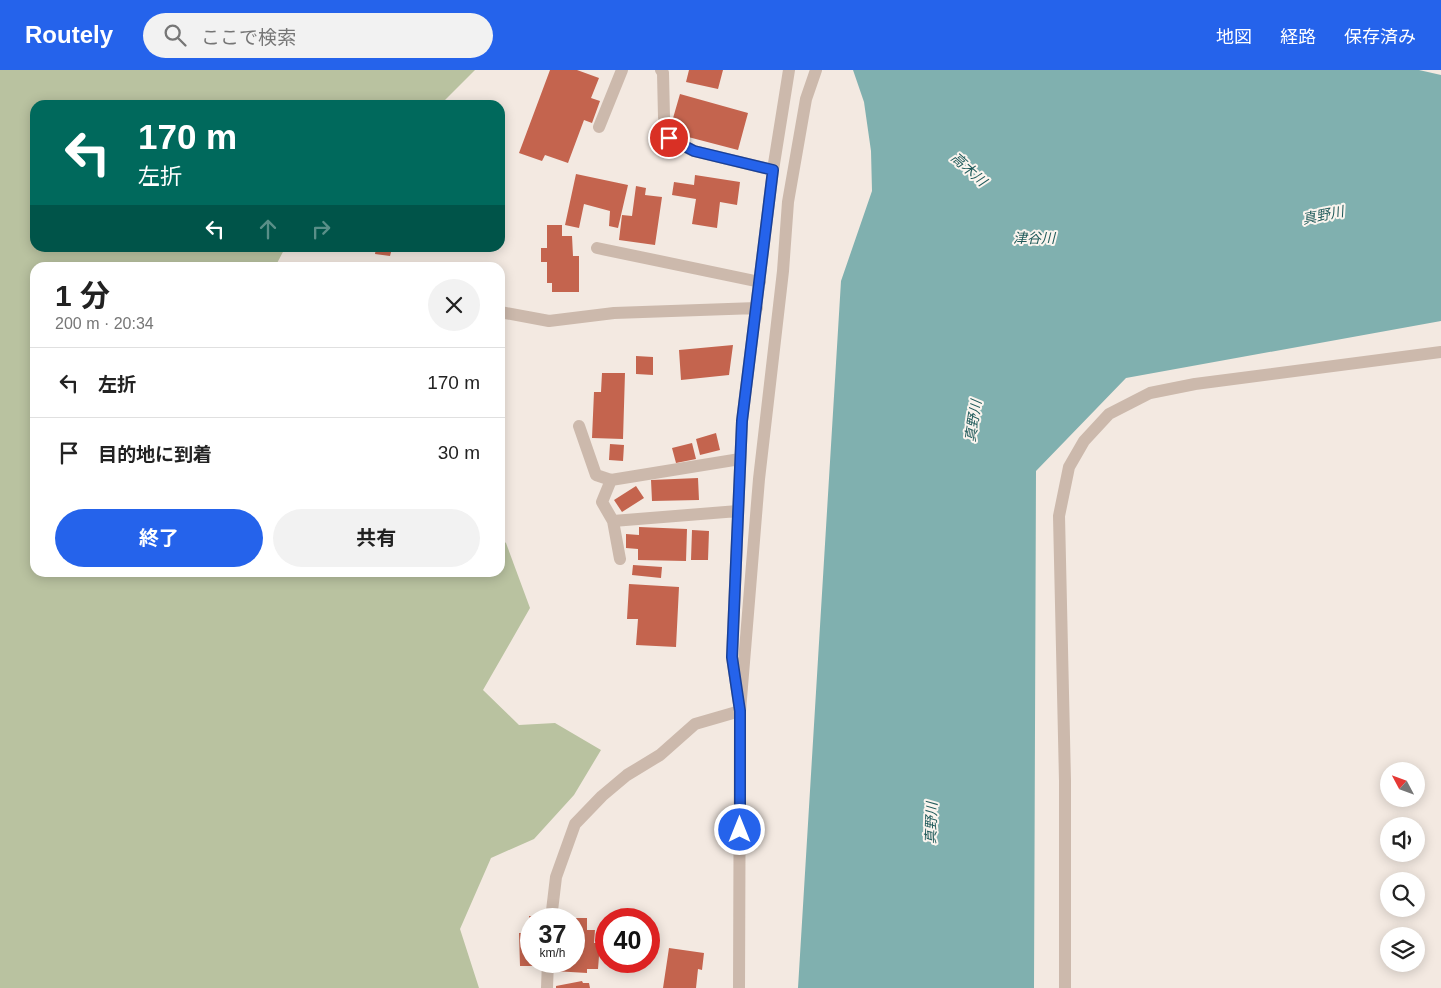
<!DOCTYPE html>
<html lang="ja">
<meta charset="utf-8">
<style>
:root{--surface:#fff;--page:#f2f2f2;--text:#222;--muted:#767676;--line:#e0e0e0;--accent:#2563eb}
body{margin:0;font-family:Helvetica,"Noto Sans JP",sans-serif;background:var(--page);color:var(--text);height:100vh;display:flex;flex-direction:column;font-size:19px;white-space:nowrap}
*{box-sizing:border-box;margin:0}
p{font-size:16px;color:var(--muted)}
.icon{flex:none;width:28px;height:28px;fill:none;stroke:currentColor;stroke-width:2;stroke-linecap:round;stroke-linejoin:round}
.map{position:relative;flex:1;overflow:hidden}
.panel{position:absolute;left:30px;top:192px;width:475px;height:315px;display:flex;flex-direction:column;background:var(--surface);border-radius:15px;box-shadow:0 2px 12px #0003}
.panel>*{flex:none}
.top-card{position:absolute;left:30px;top:30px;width:475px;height:152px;border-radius:15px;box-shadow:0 2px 12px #0003;background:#00695c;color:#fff;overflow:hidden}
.needle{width:32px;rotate:311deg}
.buttons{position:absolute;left:1380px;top:692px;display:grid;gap:10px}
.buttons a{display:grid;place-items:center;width:45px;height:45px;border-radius:50%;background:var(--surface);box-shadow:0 2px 12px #0003;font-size:25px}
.speed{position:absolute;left:520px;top:838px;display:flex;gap:10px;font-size:25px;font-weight:700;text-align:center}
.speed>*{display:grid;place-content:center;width:65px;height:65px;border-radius:50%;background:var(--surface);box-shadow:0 2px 12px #0003;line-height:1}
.speed small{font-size:12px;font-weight:400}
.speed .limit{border:8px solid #d22;background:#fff;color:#111}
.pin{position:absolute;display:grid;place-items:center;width:42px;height:42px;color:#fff;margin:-21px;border:2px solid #fff;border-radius:50%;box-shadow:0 1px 5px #0007}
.me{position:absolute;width:55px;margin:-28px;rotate:0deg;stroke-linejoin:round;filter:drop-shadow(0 0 4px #0008)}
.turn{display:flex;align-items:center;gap:18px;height:105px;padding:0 25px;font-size:22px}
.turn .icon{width:65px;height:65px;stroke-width:2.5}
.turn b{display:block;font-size:35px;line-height:42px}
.lanes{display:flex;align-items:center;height:48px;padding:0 25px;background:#0003;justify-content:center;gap:25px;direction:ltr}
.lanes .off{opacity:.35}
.round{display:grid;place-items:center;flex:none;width:52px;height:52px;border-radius:26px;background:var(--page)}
.overview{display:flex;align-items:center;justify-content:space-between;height:85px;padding:0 25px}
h1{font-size:30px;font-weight:700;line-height:38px}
.button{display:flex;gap:10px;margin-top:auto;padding:10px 25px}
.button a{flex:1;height:58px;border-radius:30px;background:var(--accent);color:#fff;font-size:20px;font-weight:700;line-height:58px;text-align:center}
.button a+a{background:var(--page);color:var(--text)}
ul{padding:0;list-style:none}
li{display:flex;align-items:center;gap:15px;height:70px;padding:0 25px;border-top:1px solid var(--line)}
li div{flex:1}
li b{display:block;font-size:19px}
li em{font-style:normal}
header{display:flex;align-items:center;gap:30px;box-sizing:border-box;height:70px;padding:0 25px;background:var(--accent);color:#fff}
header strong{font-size:24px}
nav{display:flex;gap:28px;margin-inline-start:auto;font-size:18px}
.search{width:350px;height:45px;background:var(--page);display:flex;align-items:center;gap:12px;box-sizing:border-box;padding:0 18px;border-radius:28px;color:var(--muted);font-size:19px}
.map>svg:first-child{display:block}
.green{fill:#b9c2a0}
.water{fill:#80b0af}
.building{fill:#c4644e}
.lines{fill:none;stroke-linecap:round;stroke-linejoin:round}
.minor{stroke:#ccb9ac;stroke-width:12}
.route-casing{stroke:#184099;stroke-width:12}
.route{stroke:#2563eb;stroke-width:9}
.labels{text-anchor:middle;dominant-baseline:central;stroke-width:4;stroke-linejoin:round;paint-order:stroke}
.water-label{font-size:14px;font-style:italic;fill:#215b5b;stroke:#faf4ee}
</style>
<header>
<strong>Routely</strong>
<div class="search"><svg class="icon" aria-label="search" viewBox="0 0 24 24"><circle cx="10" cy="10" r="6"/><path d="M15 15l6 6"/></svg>ここで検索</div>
<nav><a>地図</a><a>経路</a><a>保存済み</a></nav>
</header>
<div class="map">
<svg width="1441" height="918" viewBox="0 0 1441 918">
<rect width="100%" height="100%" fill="#f3e9e1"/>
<path class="green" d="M0,0H475L440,35H35V178H285L275,197L35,198V502H500V468L506,473L530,538L483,620L519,655L555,653L601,680L574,725L534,769L491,788L460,859L479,918H0Z"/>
<path class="water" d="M853,0H1419L1441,5V251L1126,308L1036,401L1034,918H798L841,211L872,121L871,81L864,32Z"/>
<path class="building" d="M550,0H577L599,8L591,28L600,31L592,53L584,50L568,93L545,85L542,91L519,83Z
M689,0H723L718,19L686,12Z
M680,24L748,43L738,80L669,62Z
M576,104L628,115L618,158L609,156L610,141L584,134L579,158L565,155Z
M695,105L740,112L737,135L720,132L717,158L692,154L696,129L672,125L674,112L694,115Z
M636,116L646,118L645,125L662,127L655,175L619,170L622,145L632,146Z
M547,155H562V166H572L573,186H579V222H552V213H547V192H541V178H547Z
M376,178H392L390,186L375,184Z
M733,275L729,305L681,310L679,280Z
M636,286L653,287V305L636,304Z
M602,303H625L623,369L592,368L594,322H601Z
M716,363L720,380L700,385L696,369Z
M692,373L696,389L676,393L672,378Z
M610,374L624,375L623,391L609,390Z
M698,408L699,430L652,431L651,410Z
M636,416L644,428L622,442L614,430Z
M639,457L687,459L686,491L638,490V479L626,478V464L639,465Z
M692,460L709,461L708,490H691Z
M633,495L662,497L661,508L632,505Z
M629,514L679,517L676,577L636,575L638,549H627Z
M529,846H539V849H531V891H539V896H520L519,863H529Z
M574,848H587V860H595L594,873H600L598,899H587V903L554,901L555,891H574Z
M669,878L704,883L702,900L698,899L696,918H663Z
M582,911L583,913H589L590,918H556V916Z"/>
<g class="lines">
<path class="minor" d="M661,0L663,3L664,47L669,69L694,81L773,100
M599,57L622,0
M597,178L760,212
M500,242L549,251L614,243L757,238
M579,356L596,405L611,410L740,389
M611,410L602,432L613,451
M620,489L613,451L738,441
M551,849L556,807L575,754L602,726L627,705L660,685L695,654L740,641L732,587L742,351L773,100L789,0
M547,918L548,891
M739,918L740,641L759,409L783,201L788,132L806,29L816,0
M1065,918V711L1059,446L1069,397L1084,371L1109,344L1150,323L1195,314L1441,282"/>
</g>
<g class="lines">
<defs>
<path id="route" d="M669,68L694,81L773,100L742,351L732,587L740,641V760"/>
</defs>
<use href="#route" class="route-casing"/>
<use href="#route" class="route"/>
</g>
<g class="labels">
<g class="water-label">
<text transform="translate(969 99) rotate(42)">高木川</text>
<text transform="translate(1323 145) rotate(-11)">真野川</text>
<text x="1034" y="168">津谷川</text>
<text transform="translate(973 351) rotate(-81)">真野川</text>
<text transform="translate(931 753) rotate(-88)">真野川</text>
</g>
</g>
</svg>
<div class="buttons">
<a><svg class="needle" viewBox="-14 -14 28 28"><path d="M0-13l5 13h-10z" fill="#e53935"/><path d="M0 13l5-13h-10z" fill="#767676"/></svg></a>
<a><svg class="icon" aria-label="sound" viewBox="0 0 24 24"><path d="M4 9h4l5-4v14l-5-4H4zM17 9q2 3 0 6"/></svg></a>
<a><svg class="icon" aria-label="search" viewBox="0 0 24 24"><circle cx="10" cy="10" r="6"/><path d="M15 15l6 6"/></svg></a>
<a><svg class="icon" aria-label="layers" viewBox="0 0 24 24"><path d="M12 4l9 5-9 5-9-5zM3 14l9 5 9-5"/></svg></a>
</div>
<div class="speed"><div>37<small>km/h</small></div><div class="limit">40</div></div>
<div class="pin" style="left:669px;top:68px;background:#d93025"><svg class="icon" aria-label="arrive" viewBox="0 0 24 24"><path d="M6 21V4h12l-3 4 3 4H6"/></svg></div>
<svg class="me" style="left:740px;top:760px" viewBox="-20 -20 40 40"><circle r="17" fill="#2563eb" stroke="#fff" stroke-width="3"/><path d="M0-11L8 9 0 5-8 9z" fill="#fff"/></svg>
<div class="top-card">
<div class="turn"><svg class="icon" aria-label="left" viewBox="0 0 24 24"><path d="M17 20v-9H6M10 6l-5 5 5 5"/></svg><div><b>170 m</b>左折</div></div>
<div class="lanes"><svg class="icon" aria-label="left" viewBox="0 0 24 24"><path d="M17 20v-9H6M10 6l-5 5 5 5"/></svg><svg class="icon off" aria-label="ahead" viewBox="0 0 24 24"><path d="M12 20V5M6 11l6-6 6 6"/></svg><svg class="icon off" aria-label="right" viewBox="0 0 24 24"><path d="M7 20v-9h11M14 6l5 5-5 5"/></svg></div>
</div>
<section class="panel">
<div class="overview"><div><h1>1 分</h1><p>200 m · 20:34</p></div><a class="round"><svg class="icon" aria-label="close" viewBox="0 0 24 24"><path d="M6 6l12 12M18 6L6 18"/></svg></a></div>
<ul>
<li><svg class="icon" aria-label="left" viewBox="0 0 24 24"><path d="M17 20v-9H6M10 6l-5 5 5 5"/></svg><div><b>左折</b></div><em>170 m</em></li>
<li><svg class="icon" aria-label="arrive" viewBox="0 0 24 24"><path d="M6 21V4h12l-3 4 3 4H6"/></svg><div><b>目的地に到着</b></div><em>30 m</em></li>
</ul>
<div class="button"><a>終了</a><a>共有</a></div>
</section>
</div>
